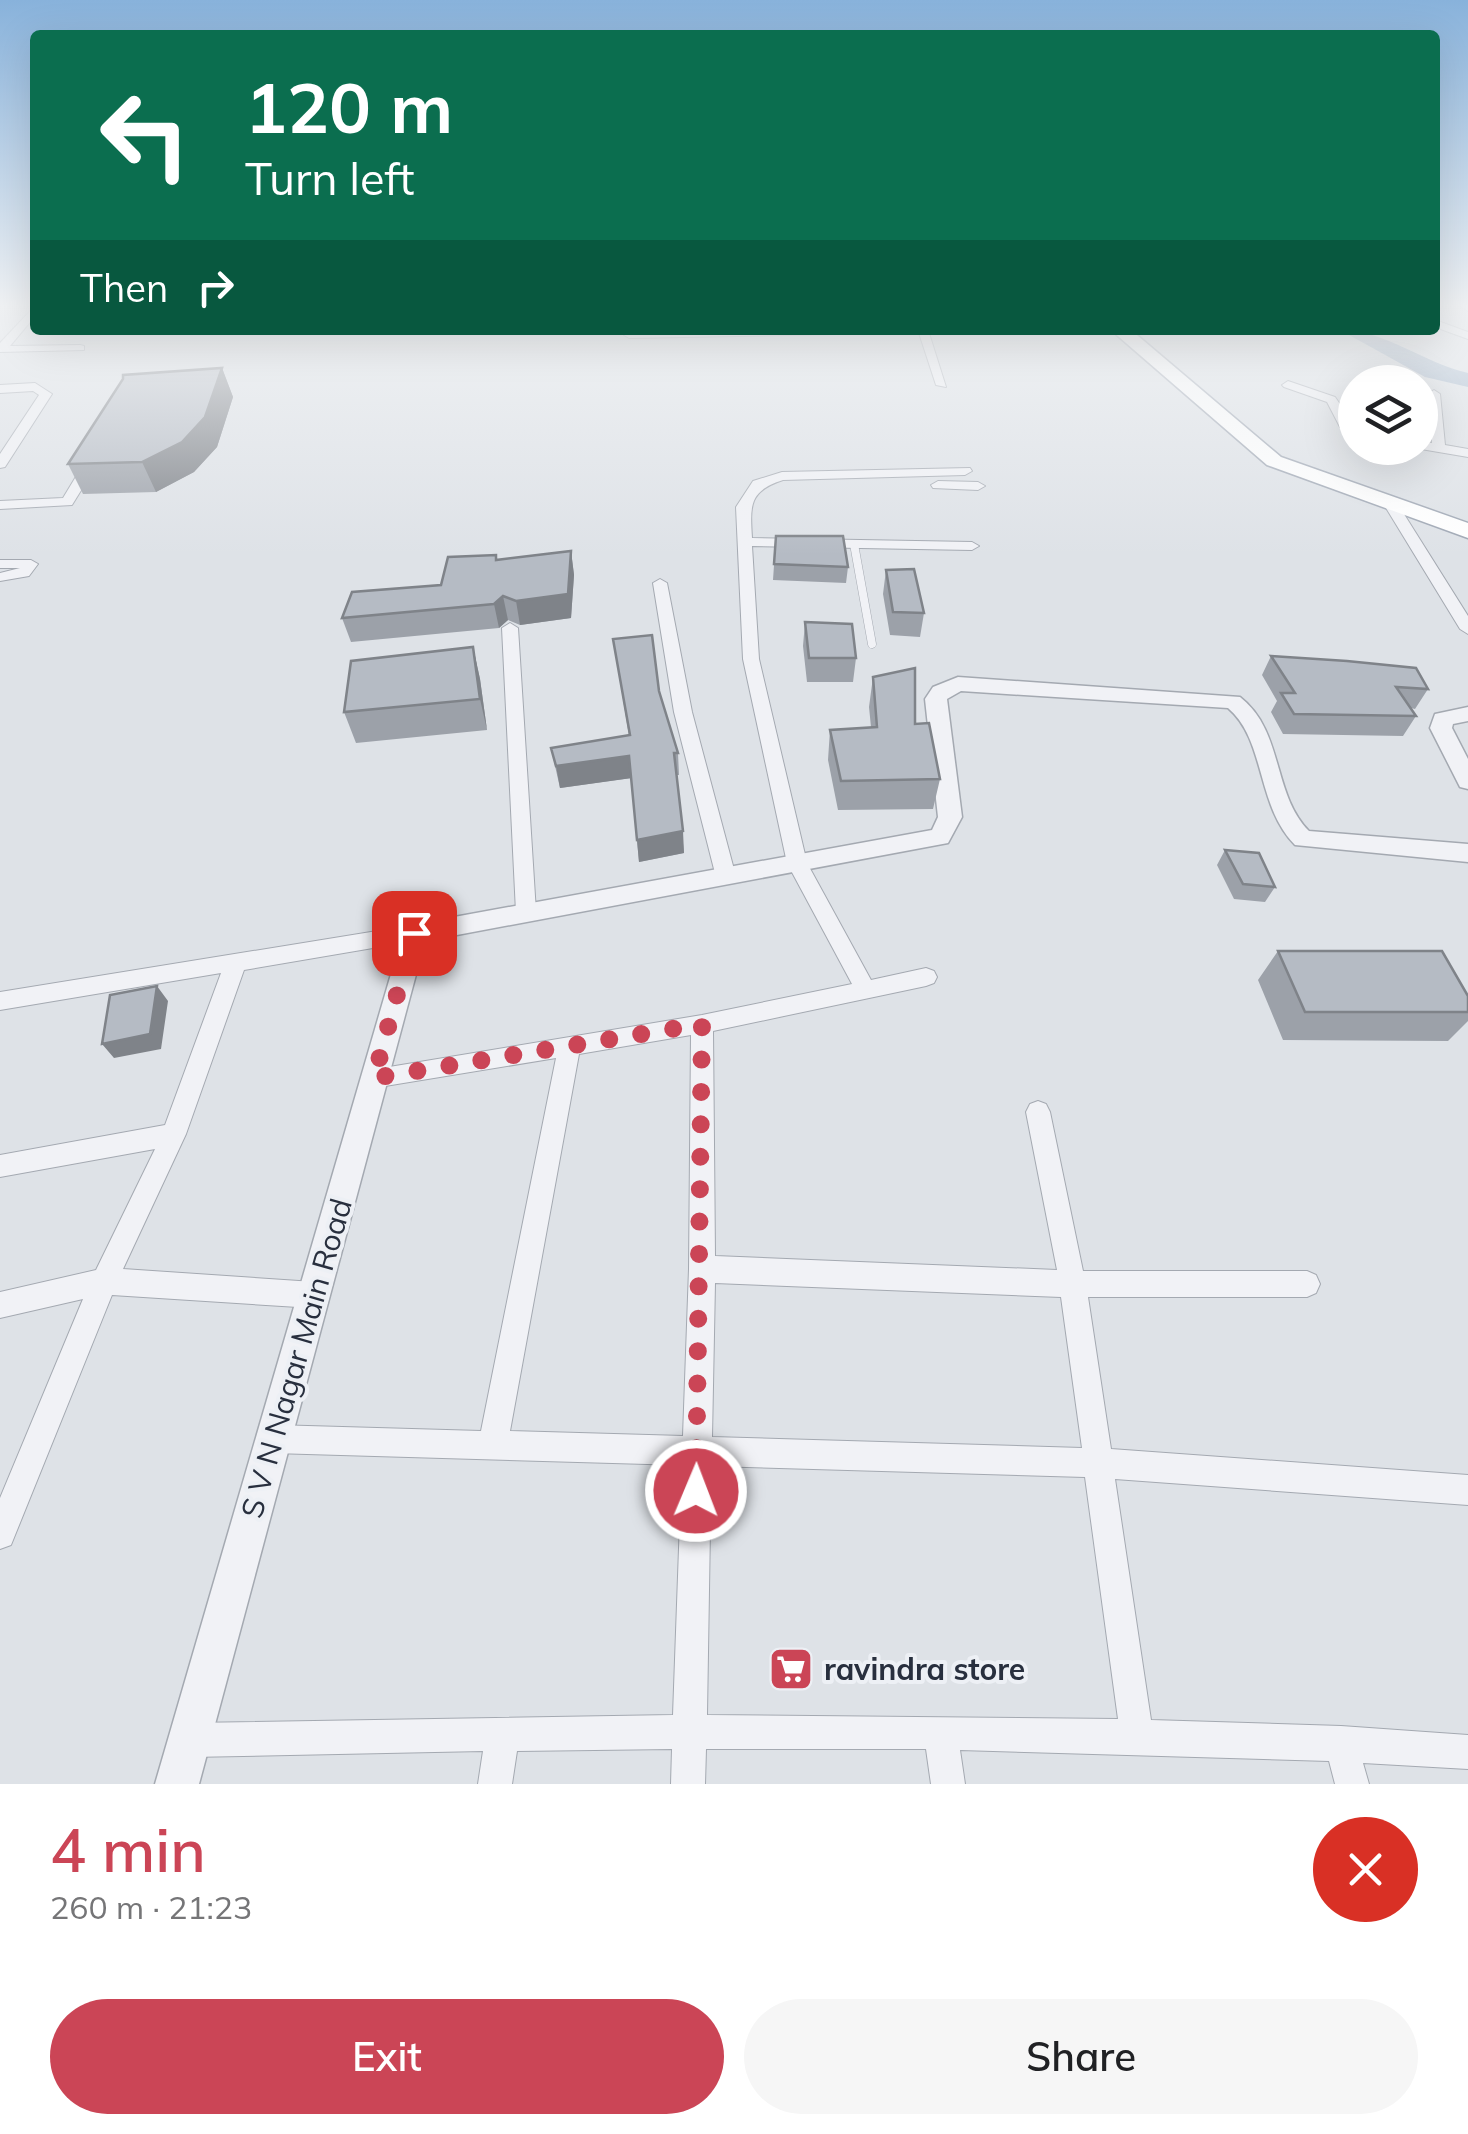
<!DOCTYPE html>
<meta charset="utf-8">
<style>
:root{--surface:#fff;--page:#f6f6f6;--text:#202124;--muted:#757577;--accent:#cb4556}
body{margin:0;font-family:Mulish,sans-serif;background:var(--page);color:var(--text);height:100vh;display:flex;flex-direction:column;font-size:38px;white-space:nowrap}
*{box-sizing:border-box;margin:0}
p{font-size:32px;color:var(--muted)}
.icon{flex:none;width:55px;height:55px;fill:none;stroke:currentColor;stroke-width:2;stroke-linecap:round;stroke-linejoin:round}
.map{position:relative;height:1784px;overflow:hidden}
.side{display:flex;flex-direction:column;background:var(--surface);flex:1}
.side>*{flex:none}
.top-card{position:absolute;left:30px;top:30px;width:1410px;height:305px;border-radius:10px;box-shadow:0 10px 40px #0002;background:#0b6e4f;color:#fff;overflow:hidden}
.fabs{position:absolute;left:1338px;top:365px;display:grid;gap:20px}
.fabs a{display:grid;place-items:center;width:100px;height:100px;border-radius:50%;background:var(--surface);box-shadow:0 10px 40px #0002;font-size:50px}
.pin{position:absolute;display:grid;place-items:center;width:85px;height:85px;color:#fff;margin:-42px;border-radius:20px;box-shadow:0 5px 15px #0006}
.me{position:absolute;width:110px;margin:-55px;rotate:1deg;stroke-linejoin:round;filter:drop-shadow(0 0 8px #0008)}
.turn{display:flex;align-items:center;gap:35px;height:210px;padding:0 50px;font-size:45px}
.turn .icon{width:130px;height:130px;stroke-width:2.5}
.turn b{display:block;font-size:70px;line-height:85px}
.then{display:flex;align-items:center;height:95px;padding:0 50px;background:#0003;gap:20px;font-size:38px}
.round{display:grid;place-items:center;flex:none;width:105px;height:105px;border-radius:52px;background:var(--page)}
.summary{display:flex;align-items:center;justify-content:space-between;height:170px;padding:0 50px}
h1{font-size:60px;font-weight:600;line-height:75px;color:var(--accent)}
.primary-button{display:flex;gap:20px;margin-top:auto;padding:20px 50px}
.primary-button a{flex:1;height:115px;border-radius:60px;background:var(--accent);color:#fff;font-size:40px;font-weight:600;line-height:115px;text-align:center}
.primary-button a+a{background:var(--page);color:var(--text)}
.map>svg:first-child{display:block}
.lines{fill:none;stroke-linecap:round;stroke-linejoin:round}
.river{fill:#99afc7;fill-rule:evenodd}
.service-casing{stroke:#a4a9b1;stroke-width:9}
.minor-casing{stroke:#a4a9b1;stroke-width:2}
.tertiary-casing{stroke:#a4a9b1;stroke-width:3}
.primary-casing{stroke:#9ea6b3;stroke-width:3}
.service{stroke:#f1f2f6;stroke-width:8}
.minor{fill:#f1f2f6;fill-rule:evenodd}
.tertiary{fill:#f1f2f6;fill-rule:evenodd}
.primary{fill:#fff;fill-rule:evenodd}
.wall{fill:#9ca1a9}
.shaded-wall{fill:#7f8389}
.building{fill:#b5bbc4;stroke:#7f8389;stroke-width:2.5}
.route{stroke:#cb4556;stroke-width:18;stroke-dasharray:0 32.4}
.labels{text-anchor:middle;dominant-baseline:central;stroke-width:8;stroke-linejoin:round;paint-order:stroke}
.near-street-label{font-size:30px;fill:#282f3e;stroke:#edf0f5}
.near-poi-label{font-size:30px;font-weight:bold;fill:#282f3e;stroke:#edf0f5;text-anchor:start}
</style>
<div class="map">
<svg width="1468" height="1784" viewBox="0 0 1468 1784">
<rect width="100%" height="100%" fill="#dee2e7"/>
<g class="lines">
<path class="river" d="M1340,330C1386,330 1423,363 1468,373V387L1425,377Z"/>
<defs>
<path id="service" d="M854,544L872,644"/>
<path id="minor" d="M1459,305H1468V311Z
M35,306V316L10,346L80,345L84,346V350L0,352V343Z
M1435,320L1468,332V339L1435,327Z
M718,330H892L887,333L629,338L624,335L629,332Z
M918,330H928L946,387L936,385Z
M1288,381L1335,397L1355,426V436L1340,427L1327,402L1284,387L1282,385Z
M35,383L52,394L5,467L0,468V454L39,395L33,391L0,393V385Z
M1434,390L1440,394L1445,445L1468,449V457L1415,448H1420V441L1432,443L1428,394Z
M86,460L98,463L72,505L0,509V501L63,498Z
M970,468L972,471L965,475L783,480C749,491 750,505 752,538L972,542L979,546L972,550L752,546L759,659L807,863L871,980L926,968L934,971L937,977L934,983L926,986L713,1031L715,1256L1057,1270L1026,1112L1030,1104L1038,1101L1046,1104L1050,1112L1083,1271H1307L1316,1275L1320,1284L1316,1293L1307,1297H1088L1111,1449L1468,1475V1505L1115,1479L1151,1720L1341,1726L1468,1735V1769L1363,1763L1369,1784H1335L1329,1761L960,1750L965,1784H931L926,1749H706L705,1784H671L672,1749L517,1751L512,1784H478L483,1751L190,1757L178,1752L173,1740L178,1728L190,1723L673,1715L682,1465L273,1453L263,1449L259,1439L263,1429L273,1425L481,1431L556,1058L373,1088L365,1085L361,1078L365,1071L702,1015L852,984L787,863L743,659L736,507L753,481L782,472ZM691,1035L689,1269L683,1436L510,1431L579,1054ZM715,1283L1061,1297L1082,1448L712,1437ZM711,1466L1085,1477L1118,1719L707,1715Z
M938,481L978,482L985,486L978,490L933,488L931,485Z
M1390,499L1397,503L1468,616V634L1460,629L1383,503Z
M0,560H31L38,564L29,576L0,581V573L20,568H0Z
M660,579L667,583L692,712L736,877L726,884L716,877L674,712L653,583Z
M510,623L518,628L536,912L533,918H519L516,912L502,628Z
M414,925L421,927L424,933L421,939L414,941L244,970L186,1134L123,1269L314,1282L323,1286L327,1295L323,1304L314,1308L112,1295L11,1545L0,1549V1498L83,1299L0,1318V1292L96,1270L155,1149L0,1177V1155L165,1125L221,973L0,1010V992Z"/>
<path id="tertiary" d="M958,677L1240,697C1284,731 1272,794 1309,831L1468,844V862L1295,845C1256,806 1266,740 1228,708L961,691L947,699L962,817L948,843L425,941L199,1784H155L405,926L932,830L938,817L925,699L933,687Z
M1468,707V721L1453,724L1452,728L1468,759V789L1460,787L1430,728L1435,714Z"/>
<path id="primary" d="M1111,330H1131L1281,457L1468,523V538L1267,465Z"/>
</defs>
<use href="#service" class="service-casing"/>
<use href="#minor" class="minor-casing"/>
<use href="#tertiary" class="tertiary-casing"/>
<use href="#primary" class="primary-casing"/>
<use href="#service" class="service"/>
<use href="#minor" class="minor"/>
<use href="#tertiary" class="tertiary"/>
<use href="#primary" class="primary"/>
</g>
<path class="wall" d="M222,368L233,397L217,447L194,472L156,492L83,494L68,464Z
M776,536L848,567L846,583L773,580Z
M571,551L574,575L571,618L520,625L508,620L499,628L351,642L342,618L441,585L497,560Z
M886,570L924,613L920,637L890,635L883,594Z
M805,622L856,658L853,682H807L803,646Z
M613,639L659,691L678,753L679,775H676L684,853L639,862L631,778L560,788L551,748L629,736Z
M473,647L480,679L487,730L356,743L344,712Z
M1271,656L1428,689L1415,709L1411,708L1416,716L1403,736L1283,734L1271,712L1277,701L1262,675Z
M873,677L915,724L940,779L933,809L838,810L828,760L830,730L871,727L869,707Z
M1225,850L1275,887L1265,902L1234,899L1217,865Z
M1278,951L1468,1012V1021L1448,1041L1283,1040L1258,980Z"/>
<path class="shaded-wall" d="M222,368L233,397L217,447L194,472L156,492L142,462Z
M571,551L574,575L571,618L520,625L516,601Z
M503,596L508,620L499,628L494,604Z
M473,647L480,679L487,730L480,699Z
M629,756L632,778L560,788L556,766Z
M683,831L684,853L639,862L637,840Z
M157,986L168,1001L161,1049L114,1058L102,1044Z"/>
<path class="building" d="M222,368L205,417L182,442L142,462L68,464L123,379V375Z
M776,536H843L848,567L774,564Z
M571,551L568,594L516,601L503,596L494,604L342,618L352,592L441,585L448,557L496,555V560Z
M914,569L924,613L893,612L886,570Z
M805,622L852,624L856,658H809Z
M652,635L659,691L678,753H674L683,831L637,840L629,756L556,766L551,748L630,735L613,639Z
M473,647L480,699L344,712L351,661Z
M1271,656L1347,661L1416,668L1428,689L1396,687L1416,716L1294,714L1281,693H1295Z
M915,668V724L929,723L940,779L841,781L830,730L877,727L873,677Z
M1225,850L1259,853L1275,887L1243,884Z
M1278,951H1442L1468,996V1012H1305Z
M157,986L150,1034L102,1044L110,995Z"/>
<linearGradient id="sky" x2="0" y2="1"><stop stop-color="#88b2db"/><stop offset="0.55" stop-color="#f0f2f4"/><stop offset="1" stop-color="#f0f2f4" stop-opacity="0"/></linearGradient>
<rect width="1468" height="555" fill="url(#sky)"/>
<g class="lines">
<path class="route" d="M414,933L374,1078L702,1024L696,1491"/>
</g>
<defs>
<symbol id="supermarket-square" viewBox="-11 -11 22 22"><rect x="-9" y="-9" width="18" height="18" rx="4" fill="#cb4556" stroke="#edf0f5"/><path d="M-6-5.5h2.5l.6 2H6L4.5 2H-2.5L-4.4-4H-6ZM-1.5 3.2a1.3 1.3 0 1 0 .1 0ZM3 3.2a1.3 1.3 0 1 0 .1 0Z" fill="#fff"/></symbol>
</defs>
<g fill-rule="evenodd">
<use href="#supermarket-square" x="766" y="1644" width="50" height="50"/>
</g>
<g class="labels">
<g class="near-street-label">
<text transform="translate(296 1358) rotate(-74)">S V N Nagar Main Road</text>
</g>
<g class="near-poi-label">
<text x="824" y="1669">ravindra store</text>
</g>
</g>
</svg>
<div class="fabs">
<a><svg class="icon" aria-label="layers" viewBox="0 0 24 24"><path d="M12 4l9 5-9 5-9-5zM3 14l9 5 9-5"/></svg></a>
</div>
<div class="pin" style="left:414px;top:933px;background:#d93025"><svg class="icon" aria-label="arrive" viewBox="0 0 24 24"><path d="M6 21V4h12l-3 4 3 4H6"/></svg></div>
<svg class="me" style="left:696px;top:1491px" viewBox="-20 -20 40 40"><circle r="17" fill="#cb4556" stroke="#fff" stroke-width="3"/><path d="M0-11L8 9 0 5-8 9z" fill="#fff"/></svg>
<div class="top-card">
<div class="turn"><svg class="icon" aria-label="left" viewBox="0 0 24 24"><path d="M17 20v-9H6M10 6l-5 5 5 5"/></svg><div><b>120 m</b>Turn left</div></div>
<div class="then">Then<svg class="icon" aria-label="right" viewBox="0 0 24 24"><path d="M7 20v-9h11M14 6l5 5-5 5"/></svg></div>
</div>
</div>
<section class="side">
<div class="summary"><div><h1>4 min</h1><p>260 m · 21:23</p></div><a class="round" style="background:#d93025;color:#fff"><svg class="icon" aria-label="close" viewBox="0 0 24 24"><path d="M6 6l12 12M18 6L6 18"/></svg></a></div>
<div class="primary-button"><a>Exit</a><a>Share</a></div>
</section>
